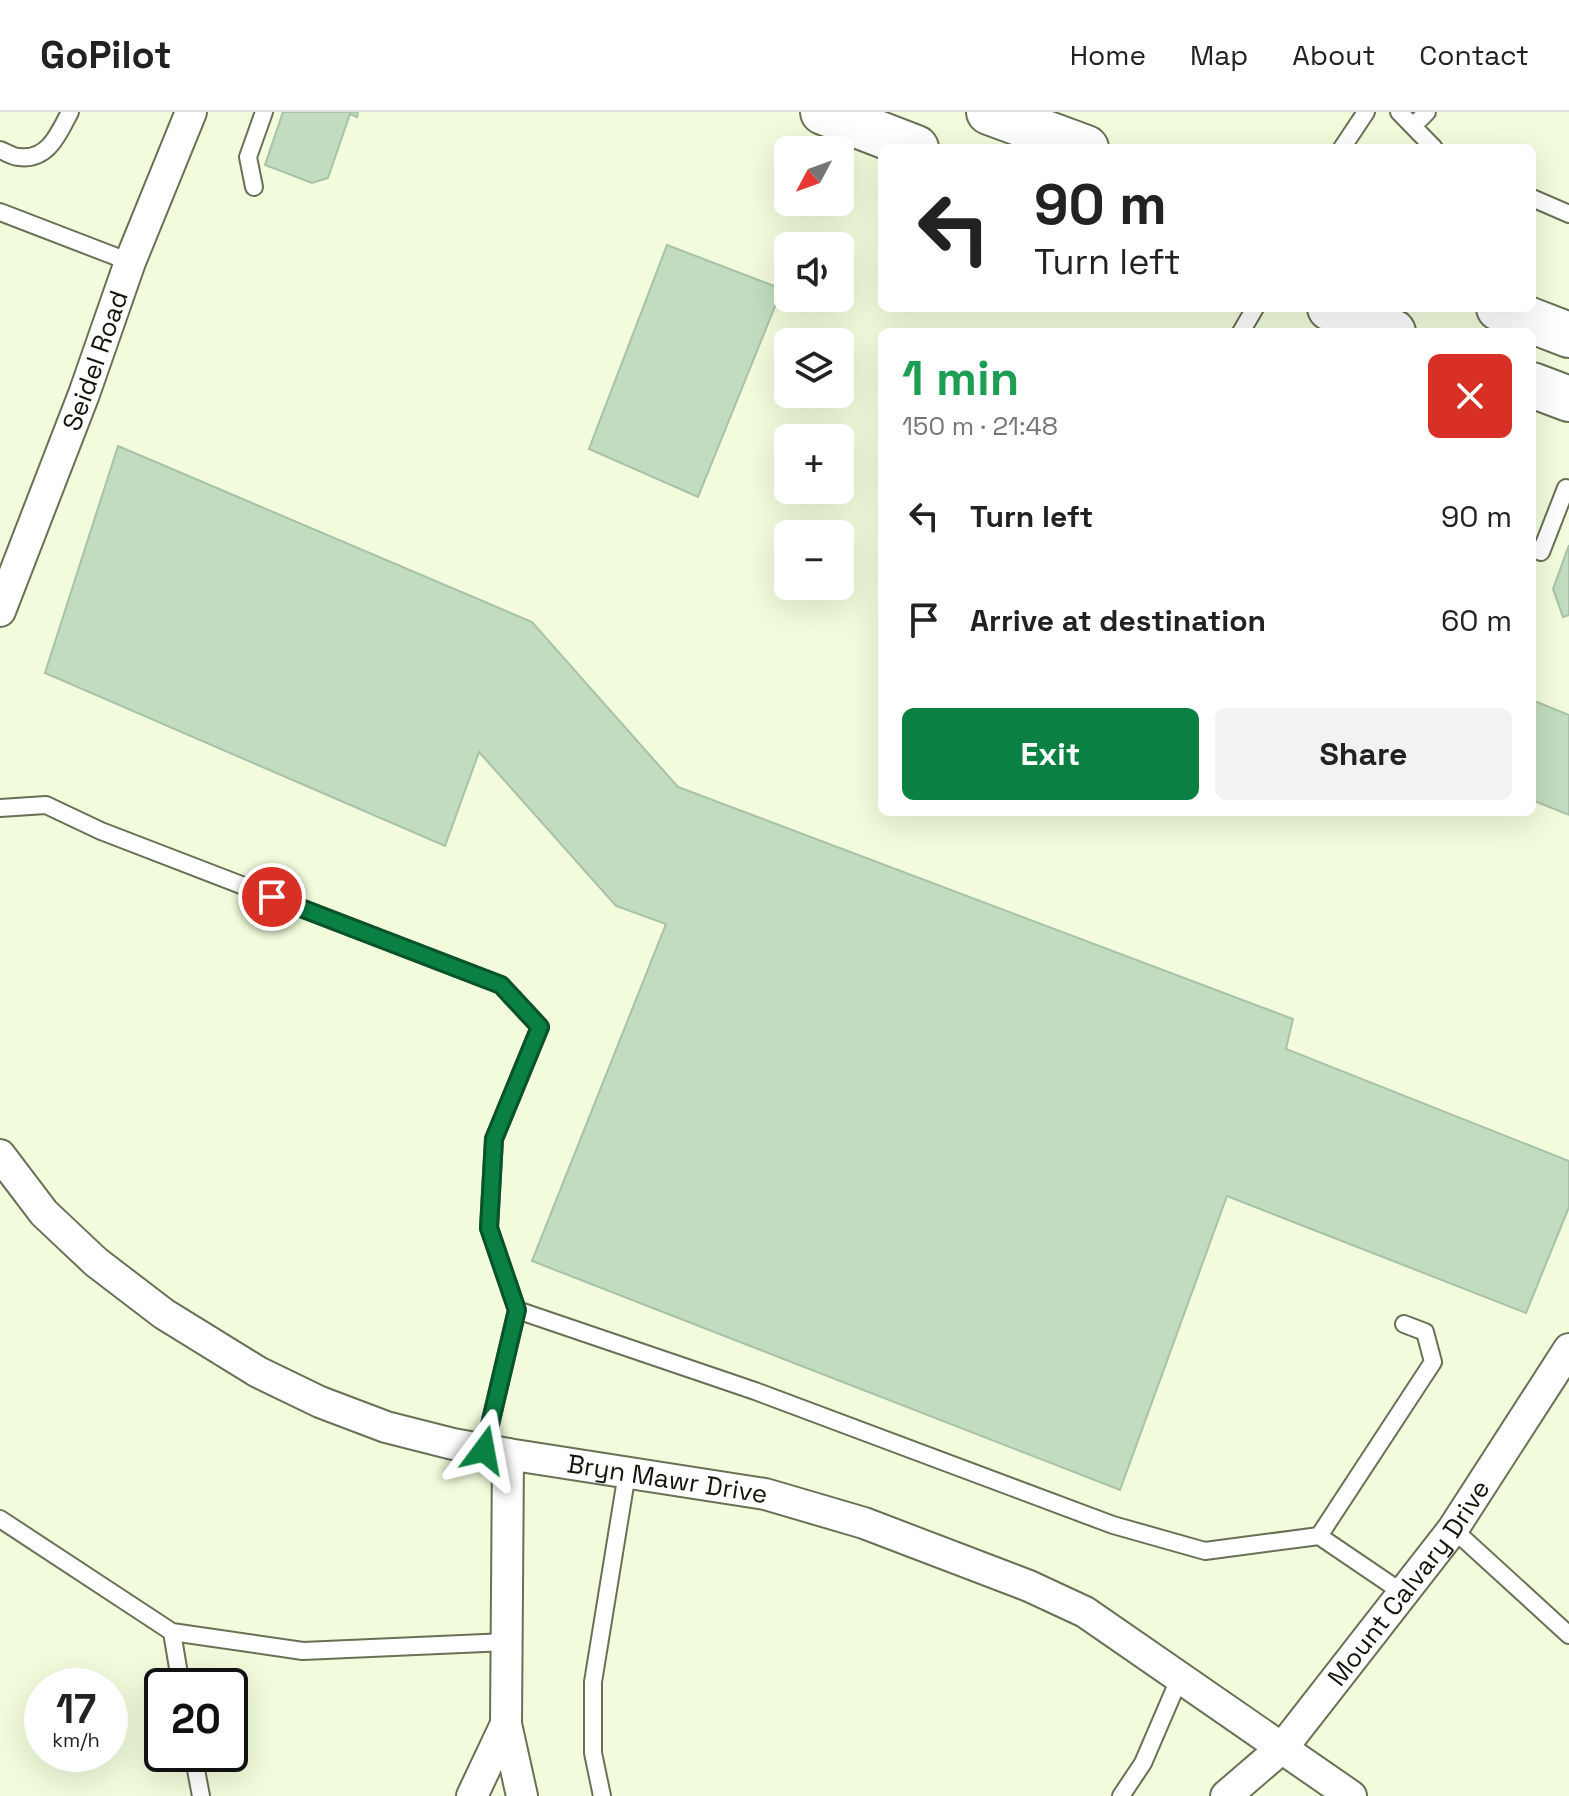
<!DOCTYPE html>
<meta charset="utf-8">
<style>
:root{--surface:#fff;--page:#f2f2f2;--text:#222;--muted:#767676;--line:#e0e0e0;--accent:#0b8043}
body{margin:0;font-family:"Space Grotesk",sans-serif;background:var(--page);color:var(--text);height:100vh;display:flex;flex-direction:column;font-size:30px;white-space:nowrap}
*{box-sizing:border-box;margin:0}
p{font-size:26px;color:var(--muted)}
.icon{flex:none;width:44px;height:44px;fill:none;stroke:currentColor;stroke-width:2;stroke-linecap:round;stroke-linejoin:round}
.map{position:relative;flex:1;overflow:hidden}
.panel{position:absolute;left:878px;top:216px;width:658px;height:488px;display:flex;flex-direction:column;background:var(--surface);border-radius:12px;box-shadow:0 8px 32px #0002}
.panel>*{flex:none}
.banner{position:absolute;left:878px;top:32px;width:658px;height:168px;border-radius:12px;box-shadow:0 8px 32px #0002;background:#fff;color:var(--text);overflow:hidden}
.needle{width:52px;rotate:229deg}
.tools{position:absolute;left:774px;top:24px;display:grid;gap:16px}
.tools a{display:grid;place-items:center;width:80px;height:80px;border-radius:12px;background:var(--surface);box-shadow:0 8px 32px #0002;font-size:40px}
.speed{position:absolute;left:24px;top:1556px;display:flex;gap:16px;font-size:40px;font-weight:700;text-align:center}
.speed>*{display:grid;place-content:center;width:104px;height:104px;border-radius:50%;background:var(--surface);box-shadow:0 8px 32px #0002;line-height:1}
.speed small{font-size:20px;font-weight:400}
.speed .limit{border:4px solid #111;border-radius:12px;background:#fff;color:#111}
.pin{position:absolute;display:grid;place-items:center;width:68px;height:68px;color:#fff;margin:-34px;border:4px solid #fff;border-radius:50%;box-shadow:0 2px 8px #0007}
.me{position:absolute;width:88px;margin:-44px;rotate:13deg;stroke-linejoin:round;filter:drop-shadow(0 0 6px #0008)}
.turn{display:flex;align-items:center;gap:28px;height:168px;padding:0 24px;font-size:36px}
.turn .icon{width:104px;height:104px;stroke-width:2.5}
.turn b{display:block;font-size:56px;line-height:68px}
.round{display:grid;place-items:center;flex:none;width:84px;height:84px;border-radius:12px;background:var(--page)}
.head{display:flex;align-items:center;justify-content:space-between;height:136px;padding:0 24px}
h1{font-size:48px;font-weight:700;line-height:60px;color:#1e9e55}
.cta{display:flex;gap:16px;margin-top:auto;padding:16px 24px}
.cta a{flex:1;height:92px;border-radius:12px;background:var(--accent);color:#fff;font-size:32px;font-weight:700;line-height:92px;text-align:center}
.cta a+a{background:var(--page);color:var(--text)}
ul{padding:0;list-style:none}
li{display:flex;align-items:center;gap:24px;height:104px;padding:0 24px}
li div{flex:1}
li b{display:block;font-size:30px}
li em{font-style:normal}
header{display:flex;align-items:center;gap:48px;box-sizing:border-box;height:112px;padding:0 40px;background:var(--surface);border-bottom:2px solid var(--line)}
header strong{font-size:38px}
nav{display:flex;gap:44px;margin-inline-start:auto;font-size:28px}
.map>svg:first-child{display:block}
.building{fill:#c1dcbf;stroke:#a9c1a8;stroke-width:2}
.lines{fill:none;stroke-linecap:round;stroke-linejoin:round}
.lane-casing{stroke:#687155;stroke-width:20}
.street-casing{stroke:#687155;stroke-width:34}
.primary-casing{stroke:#687155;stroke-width:48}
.lane{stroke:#fff;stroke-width:16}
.street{stroke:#fff;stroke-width:30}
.primary{stroke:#fff;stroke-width:44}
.route-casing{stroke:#07532c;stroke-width:20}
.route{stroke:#0b8043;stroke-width:14}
.labels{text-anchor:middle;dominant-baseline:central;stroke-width:8;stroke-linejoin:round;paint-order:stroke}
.street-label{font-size:26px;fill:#12150a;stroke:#fff}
</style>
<header>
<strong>GoPilot</strong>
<nav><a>Home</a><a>Map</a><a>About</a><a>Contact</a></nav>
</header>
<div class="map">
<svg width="1569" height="1684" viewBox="0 0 1569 1684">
<rect width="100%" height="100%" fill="#f2fcdc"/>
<path class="building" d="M283,0H358L357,5L350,2L328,66L312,71L265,53Z
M667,133L782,177L698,385L589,337Z
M118,334L532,510L678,675L1293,907L1286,937L1569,1049V1095L1526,1201L1227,1084L1120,1378L532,1149L666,812L616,794L479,640L445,734L45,561Z
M1569,433V503L1563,505L1553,477Z
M1532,588L1569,603V703L1532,688Z"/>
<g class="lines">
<defs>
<path id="lane" d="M1399,0L1434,36
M1413,14L1427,0
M1342,36L1366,0
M0,38C6,40 13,45 19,45C48,49 59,21 70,0
M254,75L248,45L264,0
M1532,86L1569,102
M0,100L130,150
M1241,220L1255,196
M1532,436L1541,440L1566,376L1569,377
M0,696L46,693L101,719L501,873L540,915L494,1027L489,1116L517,1198L755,1279L1113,1413L1205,1439L1319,1424L1403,1481
M484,1338L517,1198
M0,1407L172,1520L303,1539L507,1530
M1453,1417L1569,1523
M1319,1424L1433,1250L1425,1220L1404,1212
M172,1520L181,1574
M193,1642L201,1684
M602,1684L593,1641V1570L627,1361
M1121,1684L1143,1651L1180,1565"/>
<g id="street">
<path id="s1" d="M0,499L84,282L130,150L191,0"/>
<path id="s2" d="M0,1043L44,1101L96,1150L164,1202L258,1260L320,1290L386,1315L453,1332L508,1342L765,1382L864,1411L1029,1474L1085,1500L1351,1684"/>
<path d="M506,1612L522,1684"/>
<path d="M472,1684L506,1612L508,1342"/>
<path id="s3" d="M1226,1684L1283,1635L1453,1417L1569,1237"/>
</g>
<path id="primary" d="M823,0L916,36
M989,0L1086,36
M1330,196L1393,220
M1499,196L1569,223
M1532,273L1569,287"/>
</defs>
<use href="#lane" class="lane-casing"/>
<use href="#street" class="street-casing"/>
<use href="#primary" class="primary-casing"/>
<use href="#lane" class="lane"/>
<use href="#street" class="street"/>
<use href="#primary" class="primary"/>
</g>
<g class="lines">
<defs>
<path id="route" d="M272,785L501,873L540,915L494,1027L489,1116L517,1198L484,1338"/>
</defs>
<use href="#route" class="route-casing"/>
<use href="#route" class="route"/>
</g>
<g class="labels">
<g class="street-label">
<text stroke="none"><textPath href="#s1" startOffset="268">Seidel Road</textPath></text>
<text stroke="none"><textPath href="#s2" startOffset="766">Bryn Mawr Drive</textPath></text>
<text stroke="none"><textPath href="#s3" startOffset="282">Mount Calvary Drive</textPath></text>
</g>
</g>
</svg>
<div class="tools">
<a><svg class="needle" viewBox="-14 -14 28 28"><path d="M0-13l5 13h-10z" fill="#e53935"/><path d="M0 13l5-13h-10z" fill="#767676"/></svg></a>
<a><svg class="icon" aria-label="sound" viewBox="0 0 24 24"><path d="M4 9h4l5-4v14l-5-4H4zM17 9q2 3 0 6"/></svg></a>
<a><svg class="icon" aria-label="layers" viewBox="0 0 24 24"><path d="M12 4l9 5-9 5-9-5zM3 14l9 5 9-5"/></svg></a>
<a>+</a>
<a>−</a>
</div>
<div class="speed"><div>17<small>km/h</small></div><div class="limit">20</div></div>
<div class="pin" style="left:272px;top:785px;background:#d93025"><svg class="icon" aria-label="arrive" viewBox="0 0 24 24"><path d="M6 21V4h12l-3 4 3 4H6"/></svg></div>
<svg class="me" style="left:484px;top:1338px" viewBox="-20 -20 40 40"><path d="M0-17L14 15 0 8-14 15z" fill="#0b8043" stroke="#fff" stroke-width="4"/></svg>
<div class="banner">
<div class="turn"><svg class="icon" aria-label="left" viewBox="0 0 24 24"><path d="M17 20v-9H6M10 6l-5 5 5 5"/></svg><div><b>90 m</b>Turn left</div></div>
</div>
<section class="panel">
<div class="head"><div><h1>1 min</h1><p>150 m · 21:48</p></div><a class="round" style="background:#d93025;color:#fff"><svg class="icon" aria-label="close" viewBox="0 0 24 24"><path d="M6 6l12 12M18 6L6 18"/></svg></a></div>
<ul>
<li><svg class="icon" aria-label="left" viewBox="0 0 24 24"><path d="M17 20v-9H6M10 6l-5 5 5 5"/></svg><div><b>Turn left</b></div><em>90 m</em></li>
<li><svg class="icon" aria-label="arrive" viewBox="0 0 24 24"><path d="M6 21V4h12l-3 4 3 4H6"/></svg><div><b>Arrive at destination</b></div><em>60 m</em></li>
</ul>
<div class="cta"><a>Exit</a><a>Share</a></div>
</section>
</div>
